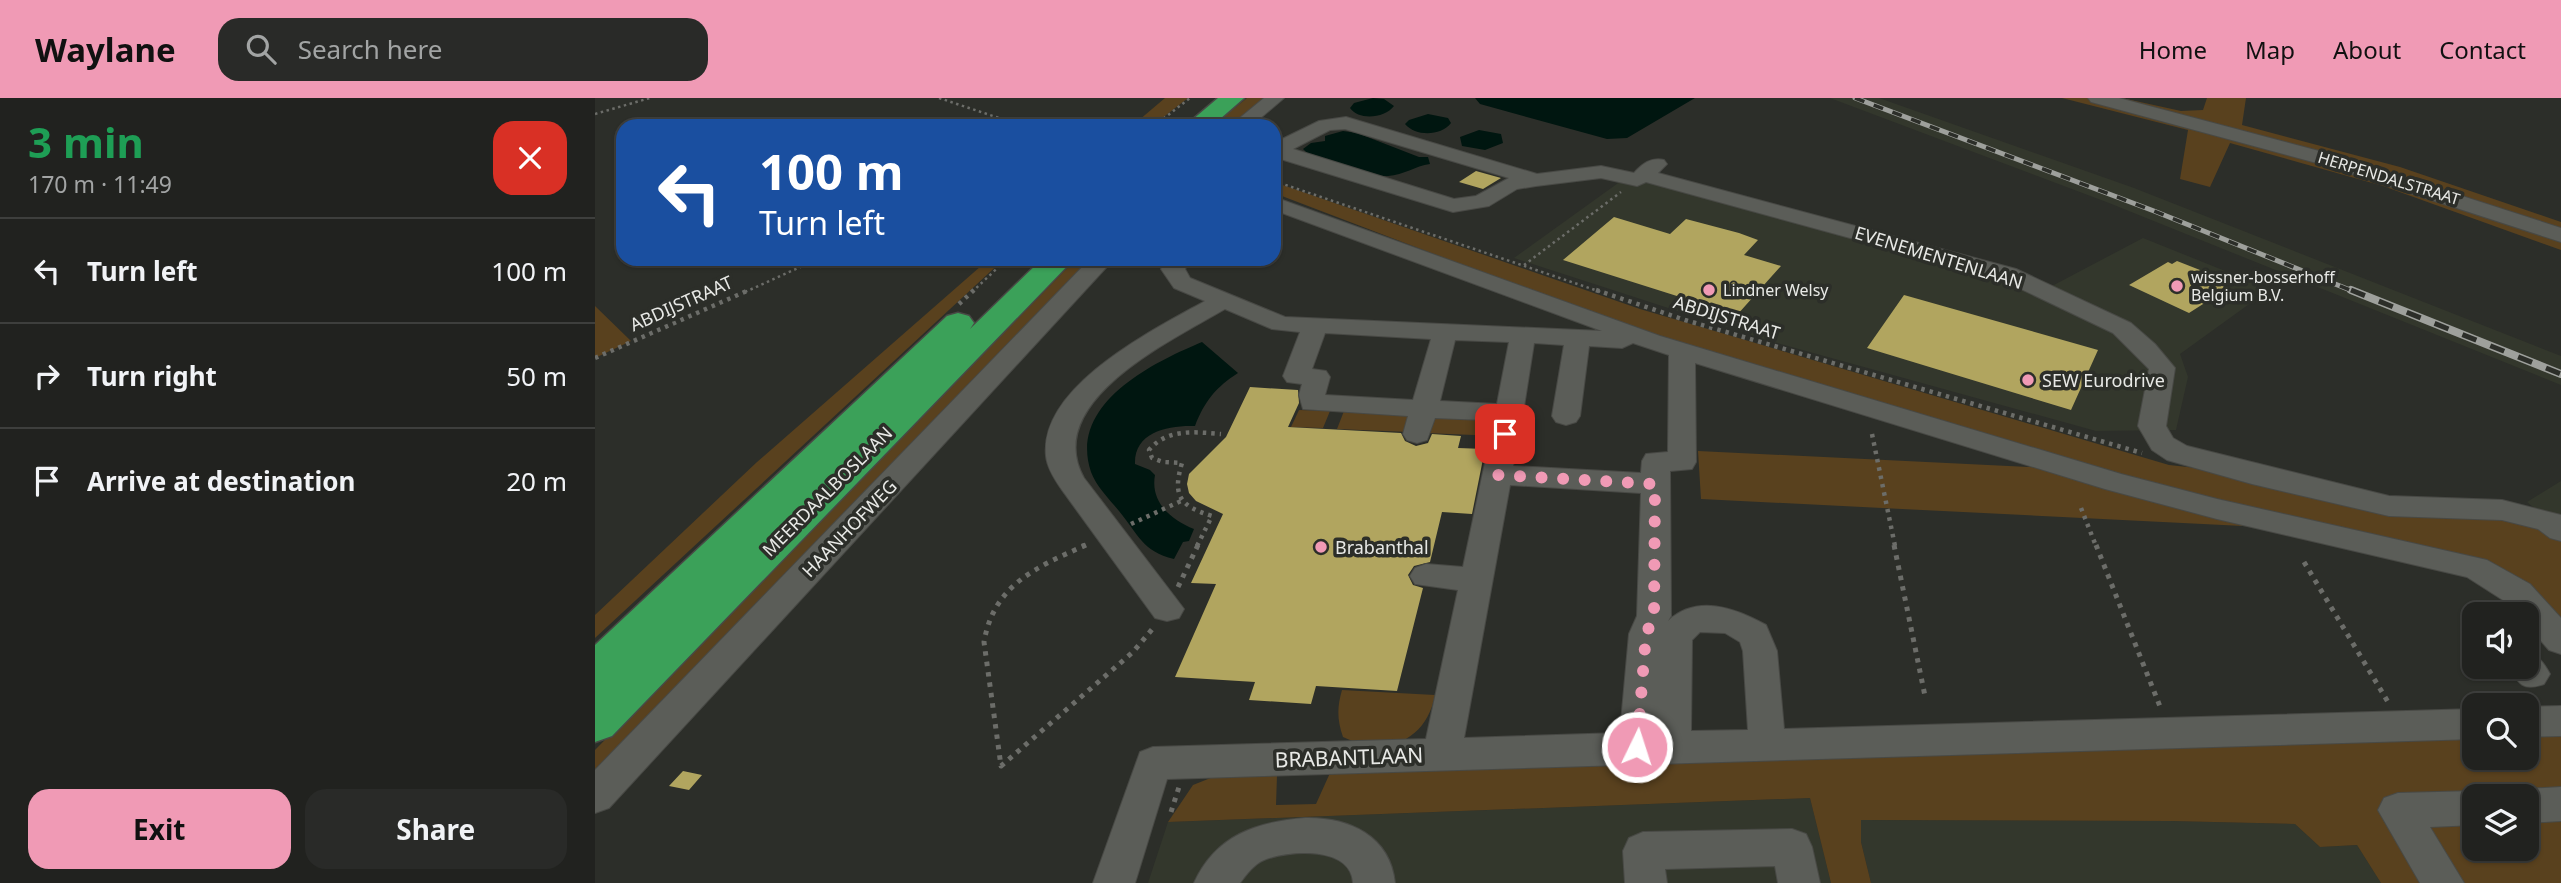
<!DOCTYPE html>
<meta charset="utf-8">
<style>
:root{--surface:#21221f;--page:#292a28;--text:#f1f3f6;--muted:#a2a4a4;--line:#3e3f3d;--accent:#f09ab5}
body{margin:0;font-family:"Noto Sans",sans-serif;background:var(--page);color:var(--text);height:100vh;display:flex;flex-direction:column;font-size:26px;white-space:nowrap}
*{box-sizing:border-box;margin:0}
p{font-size:23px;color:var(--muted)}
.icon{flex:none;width:38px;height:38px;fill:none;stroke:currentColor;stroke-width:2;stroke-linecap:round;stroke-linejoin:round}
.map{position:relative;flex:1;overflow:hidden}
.sheet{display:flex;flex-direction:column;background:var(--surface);width:595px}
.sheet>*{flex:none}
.top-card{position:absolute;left:21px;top:21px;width:665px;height:147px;border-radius:21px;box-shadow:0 2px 5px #0004,0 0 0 2px var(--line);background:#1a4fa0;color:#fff;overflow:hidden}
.tools{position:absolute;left:1867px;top:504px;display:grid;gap:14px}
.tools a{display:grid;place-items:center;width:77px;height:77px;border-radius:14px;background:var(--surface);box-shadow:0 2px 5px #0004,0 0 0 2px var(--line);font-size:35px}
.pin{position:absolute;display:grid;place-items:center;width:60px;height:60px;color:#fff;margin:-30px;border-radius:14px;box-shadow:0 4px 10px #0006}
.me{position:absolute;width:77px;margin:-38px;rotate:4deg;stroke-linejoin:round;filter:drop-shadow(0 0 5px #0008)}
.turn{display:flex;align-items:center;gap:24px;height:147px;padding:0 28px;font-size:32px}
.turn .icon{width:91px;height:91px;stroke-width:2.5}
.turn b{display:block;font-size:49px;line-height:60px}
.round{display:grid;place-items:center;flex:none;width:74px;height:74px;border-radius:21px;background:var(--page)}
.summary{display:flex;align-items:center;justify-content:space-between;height:119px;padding:0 28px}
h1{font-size:42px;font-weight:700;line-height:52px;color:#1e9e55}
.cta{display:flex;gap:14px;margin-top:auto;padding:14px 28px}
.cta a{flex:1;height:80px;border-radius:21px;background:var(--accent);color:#111;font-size:28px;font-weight:700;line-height:80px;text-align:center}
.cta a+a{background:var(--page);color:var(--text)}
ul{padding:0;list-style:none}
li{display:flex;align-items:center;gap:21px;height:105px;padding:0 28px;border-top:2px solid var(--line)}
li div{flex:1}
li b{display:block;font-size:26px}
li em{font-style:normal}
header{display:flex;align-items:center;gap:42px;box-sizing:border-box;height:98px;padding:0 35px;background:var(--accent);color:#111}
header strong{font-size:33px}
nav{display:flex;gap:38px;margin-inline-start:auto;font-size:24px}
.search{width:490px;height:63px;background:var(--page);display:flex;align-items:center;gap:18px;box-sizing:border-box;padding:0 24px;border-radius:21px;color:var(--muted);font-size:26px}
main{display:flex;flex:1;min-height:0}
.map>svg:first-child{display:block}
.built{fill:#33372c}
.green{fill:#59411e;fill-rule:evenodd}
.water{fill:#001610}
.building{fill:#b1a55f}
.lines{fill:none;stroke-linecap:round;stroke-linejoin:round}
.minor-casing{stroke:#484945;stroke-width:2}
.highway-casing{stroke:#484945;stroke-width:3}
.path-far2{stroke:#6c6d69;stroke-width:2.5;stroke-dasharray:2.5 3.5;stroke-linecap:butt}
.path-far1{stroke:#6c6d69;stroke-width:4.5;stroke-dasharray:3.5 5;stroke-linecap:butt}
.path{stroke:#6c6d69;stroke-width:5;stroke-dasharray:4.5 6;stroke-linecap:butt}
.minor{fill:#5b5d58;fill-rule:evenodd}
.highway{fill:#3ba159;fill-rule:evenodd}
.rail-far1-casing{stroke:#9ea09c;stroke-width:5}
.rail-casing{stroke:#9ea09c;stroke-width:8}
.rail-far1{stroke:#2c2e29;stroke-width:3.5;stroke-dasharray:10;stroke-linecap:butt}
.rail{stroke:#2c2e29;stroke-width:5;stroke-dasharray:15;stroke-linecap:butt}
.route{stroke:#f09ab5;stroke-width:12;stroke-dasharray:0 21.6}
.poi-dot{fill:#f09ab5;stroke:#2c2e29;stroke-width:2.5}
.labels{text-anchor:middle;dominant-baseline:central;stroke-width:7;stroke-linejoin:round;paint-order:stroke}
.far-street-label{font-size:16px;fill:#e8e9e6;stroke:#2c2e29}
.far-poi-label{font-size:16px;fill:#e8e9e6;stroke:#2c2e29;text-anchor:start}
.street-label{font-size:18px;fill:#e8e9e6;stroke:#2c2e29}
.poi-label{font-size:18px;fill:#e8e9e6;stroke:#2c2e29;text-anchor:start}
.near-street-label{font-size:21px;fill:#e8e9e6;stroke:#2c2e29}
</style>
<header>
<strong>Waylane</strong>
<div class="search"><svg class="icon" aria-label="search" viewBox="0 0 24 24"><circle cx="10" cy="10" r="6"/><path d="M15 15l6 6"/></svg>Search here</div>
<nav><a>Home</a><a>Map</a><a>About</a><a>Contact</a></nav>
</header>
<main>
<section class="sheet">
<div class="summary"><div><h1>3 min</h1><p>170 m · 11:49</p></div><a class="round" style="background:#d93025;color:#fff"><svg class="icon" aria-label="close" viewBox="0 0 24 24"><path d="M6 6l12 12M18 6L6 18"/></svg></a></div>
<ul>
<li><svg class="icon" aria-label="left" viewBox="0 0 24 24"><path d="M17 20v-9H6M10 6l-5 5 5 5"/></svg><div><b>Turn left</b></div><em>100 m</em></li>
<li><svg class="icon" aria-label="right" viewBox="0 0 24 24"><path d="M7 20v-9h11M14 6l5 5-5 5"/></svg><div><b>Turn right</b></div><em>50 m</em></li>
<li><svg class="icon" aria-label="arrive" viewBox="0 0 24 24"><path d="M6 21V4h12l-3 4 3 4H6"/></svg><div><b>Arrive at destination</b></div><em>20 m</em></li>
</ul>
<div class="cta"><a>Exit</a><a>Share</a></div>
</section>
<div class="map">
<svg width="1966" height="785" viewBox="0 0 1966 785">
<rect width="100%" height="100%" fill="#2c2e29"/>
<path class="built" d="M1235,0H1284L1539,90L1966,258V287L1514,105Z
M1044,70L1389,163L1457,188L1548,140L1675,191L1585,256L1593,279L1581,332L1501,333L1175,243L919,160Z
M1966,383V432L1932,404Z
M1215,700L1236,785H553L573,724Z
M1265,722L1576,723L1700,726L1725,749L1762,747L1786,785H1276L1266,744Z"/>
<path class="green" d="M570,0H593L557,28H537Z
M652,0H677L641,28H617Z
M1467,0H1527L1586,13L1608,12L1612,0H1651L1647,27L1805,69L1966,124V152L1788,88L1635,45L1615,89L1585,81L1593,32Z
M679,84L1045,211L1574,367L1657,376L1966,432V524L1925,487L1625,405L1030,229L679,95Z
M394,161H409L0,540V517L162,364Z
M481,161H502L0,697V652Z
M0,208L36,243L0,260Z
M704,312L735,313L728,330L696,329Z
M749,313L819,316L814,334L742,331Z
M835,317C853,318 902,312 903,338L830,335Z
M1103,353L1478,371L1668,429L1106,401Z
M747,592L840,597C831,644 790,659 748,639C742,622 742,609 747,592Z
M1966,637V785H1786L1762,747L1725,749L1700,726L1576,723L1266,722V744L1276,785H1236L1215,700L573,724L598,687L618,679L682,677L681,707L721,706L735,675L1879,640L1880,660H1932V638ZM1880,698H1932V751H1880Z"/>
<path class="water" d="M778,0L789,1L799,8C790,20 764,23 755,10L759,5Z
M880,0H1100L1032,40L1012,41L885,6Z
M833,16L853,20L856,25C846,38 821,39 810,26L814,22Z
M884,32L906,36L908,45L890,52L867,48L865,39Z
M748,33L762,35L824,59H833L835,66C820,68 809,77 793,78C767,79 736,63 712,55L708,51L716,45L730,43V38Z
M607,244L643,275C621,289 609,304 600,328C573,327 539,334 540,366L555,372L560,377C555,404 576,422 599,431L594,443L588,444L579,461C547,453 544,437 524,413C515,402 501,388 496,374C473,306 557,265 607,244Z"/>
<path class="building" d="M881,73L906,80L888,91L864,84Z
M1019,119L1075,136L1091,121L1144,135L1163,142L1149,157L1186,168L1142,217L968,162Z
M1582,163L1605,172L1599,176L1630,189L1627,191L1630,192L1594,215L1534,187L1573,164L1577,166Z
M1309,197L1503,252L1476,312L1272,250Z
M655,289L703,292L704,305L693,329L806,335L810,343L821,348L833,345L837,336L866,338L863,350L890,351L877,416L847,414L835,464L819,468L813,477L818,487L828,490L802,593L721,588L716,606L654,602L660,584L580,579L621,486L596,485L628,416L601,403L594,395L592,386L594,376L631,339Z
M88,673L107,677L94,692L74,688Z"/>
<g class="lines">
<defs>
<path id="minor" d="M669,0H689L656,28H635Z
M1493,0H1524L1743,58L1966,130V144L1729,67L1496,4Z
M751,19L942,76L1006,68L1039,75C1047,66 1056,59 1069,62L1072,66L1063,75L1421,171L1536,225L1560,246L1580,270L1571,328L1578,340L1592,348L1794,398L1907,402L1966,417V443L1955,440L1943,431L1907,422L1794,418L1657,386L1572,362L1557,352L1543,328L1554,271L1518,235L1405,181L1051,84L1042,88L1006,80L941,88L922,91L894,108L858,114L679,59V45L724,23ZM750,31L914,80L881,98L859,101L698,51L735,32Z
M679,99L1065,238L1526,376L1622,401L1892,462L1935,486L1966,520V556L1954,552L1932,527V516H1922L1911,504L1872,479L1622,421L1510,391L1100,265L1101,364L1097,371L1075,373L1076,518L1073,523C1102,496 1140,510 1171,527L1182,553L1189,631L1880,611V641L572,681L540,785H498L545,654L558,649L831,641L863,492L820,486L815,478L820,470L831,466L868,469L896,336L900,330L910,327L920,330L924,336L918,368L1046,375L1047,363L1051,356L1073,354L1074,257L1038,245L1027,250L994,248L985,318L981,324L971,327L961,324L957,318L969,247L939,245L928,315L924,321L914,323L840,320L832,342L822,345L812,342L808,336L813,318L708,311L704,297L707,286L692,284L688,278L705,234L677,231L630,211C578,242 446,303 489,380L589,511L584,520L572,523L560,520L467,392C460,382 452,370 451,358C444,288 560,231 610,203L579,190L566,171L573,161H596L590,171L595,180L690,219L1007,233L679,112ZM730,235L836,241L818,302L730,297L735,279L731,273L717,271ZM860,242L914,244L902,306L845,303ZM915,387L1046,395L1042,518L1034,536L1025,635L869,640ZM1105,534L1130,535L1145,544L1148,553L1153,632L1096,633L1097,542Z
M495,161H519L14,710L0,715V672Z
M1932,555C1945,559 1948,564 1955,576L1949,586C1928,593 1924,587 1914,569H1932Z
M1966,608V638L1932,639V609Z
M1966,689V723L1932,725V698H1917L1932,691Z
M1880,693L1894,698H1880V727L1835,729L1869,785H1825L1783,712L1789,700L1803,695Z
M710,720C753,719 795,737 800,785H758C756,748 694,752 669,762C659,766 651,777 645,785H599C621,737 661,724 710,720Z
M1197,731L1211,736L1217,749L1225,785H1183L1180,768L1070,771L1072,785H1030L1028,753L1034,740L1048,734Z"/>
<path id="highway" d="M623,0H649L617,28H590Z
M447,161H479L17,638L0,644V547L352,218L363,215L374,218L379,225L375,231Z"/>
</defs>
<use href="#minor" class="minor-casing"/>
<use href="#highway" class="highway-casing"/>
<path class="path-far2" d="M344,0L428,28
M0,16L55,0
M559,28L595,0
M679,83L1006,194
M929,167L1026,94
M150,194L223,161
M377,194L412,161"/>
<path class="path-far1" d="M1001,192L1090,222L1547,355
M364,206L379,192
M0,260L154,192
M1277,336L1300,448
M1486,410L1501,448
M536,426L586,403
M487,448L493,446
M602,448L617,418C585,408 577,398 587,365L568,364L557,360L554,352C573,330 599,334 626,336"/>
<path class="path" d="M491,447C442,469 399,486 389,544L406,668L538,554L559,529
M1299,447L1330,598
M1501,447L1566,611
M1709,464L1793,604
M583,489L603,447
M576,714L584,689"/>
<use href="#minor" class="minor"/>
<use href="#highway" class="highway"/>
<defs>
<path id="rail-far1" d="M1260,0L1559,113L1760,194"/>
<path id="rail" d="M1756,192L1966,276"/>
</defs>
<use href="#rail-far1" class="rail-far1-casing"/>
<use href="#rail" class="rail-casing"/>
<use href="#rail-far1" class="rail-far1"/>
<use href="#rail" class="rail"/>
</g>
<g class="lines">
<path class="route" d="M910,336L902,377L1060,386L1059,518L1051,536L1042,649"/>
</g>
<g class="poi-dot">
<circle cx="1582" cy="188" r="7"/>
<circle cx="1114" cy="192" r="7"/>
<circle cx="1433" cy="282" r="7"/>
<circle cx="726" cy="449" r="7"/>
</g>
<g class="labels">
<g class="far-street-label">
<text transform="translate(1794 80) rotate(17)">HERPENDALSTRAAT</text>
</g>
<g class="far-poi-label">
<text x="1596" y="179">wissner-bosserhoff<tspan x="1596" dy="18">Belgium B.V.</tspan></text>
<text x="1128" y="192">Lindner Welsy</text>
</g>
<g class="street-label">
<text transform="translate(1344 159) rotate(17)">EVENEMENTENLAAN</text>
<text transform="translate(86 205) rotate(-24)">ABDIJSTRAAT</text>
<text transform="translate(1132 219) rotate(17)">ABDIJSTRAAT</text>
<text transform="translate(232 393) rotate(-45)">MEERDAALBOSLAAN</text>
<text transform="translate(254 430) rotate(-46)">HAANHOFWEG</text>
</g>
<g class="poi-label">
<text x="1447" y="282">SEW Eurodrive</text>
<text x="740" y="449">Brabanthal</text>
</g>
<g class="near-street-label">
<text transform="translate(754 659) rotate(-2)">BRABANTLAAN</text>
</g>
</g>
</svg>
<div class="tools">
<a><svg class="icon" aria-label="sound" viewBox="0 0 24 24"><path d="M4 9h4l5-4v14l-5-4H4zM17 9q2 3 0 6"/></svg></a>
<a><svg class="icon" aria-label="search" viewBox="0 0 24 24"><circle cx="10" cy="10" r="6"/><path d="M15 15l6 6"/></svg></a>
<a><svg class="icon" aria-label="layers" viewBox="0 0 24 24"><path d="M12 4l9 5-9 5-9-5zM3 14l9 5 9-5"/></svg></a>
</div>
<div class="pin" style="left:910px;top:336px;background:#d93025"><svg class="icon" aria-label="arrive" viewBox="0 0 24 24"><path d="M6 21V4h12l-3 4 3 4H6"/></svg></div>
<svg class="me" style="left:1042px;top:649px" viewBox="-20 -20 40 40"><circle r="17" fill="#f09ab5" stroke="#fff" stroke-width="3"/><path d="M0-11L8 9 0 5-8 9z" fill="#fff"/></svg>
<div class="top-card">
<div class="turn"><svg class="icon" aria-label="left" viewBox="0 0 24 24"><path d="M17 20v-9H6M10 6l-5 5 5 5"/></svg><div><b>100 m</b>Turn left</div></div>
</div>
</div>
</main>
